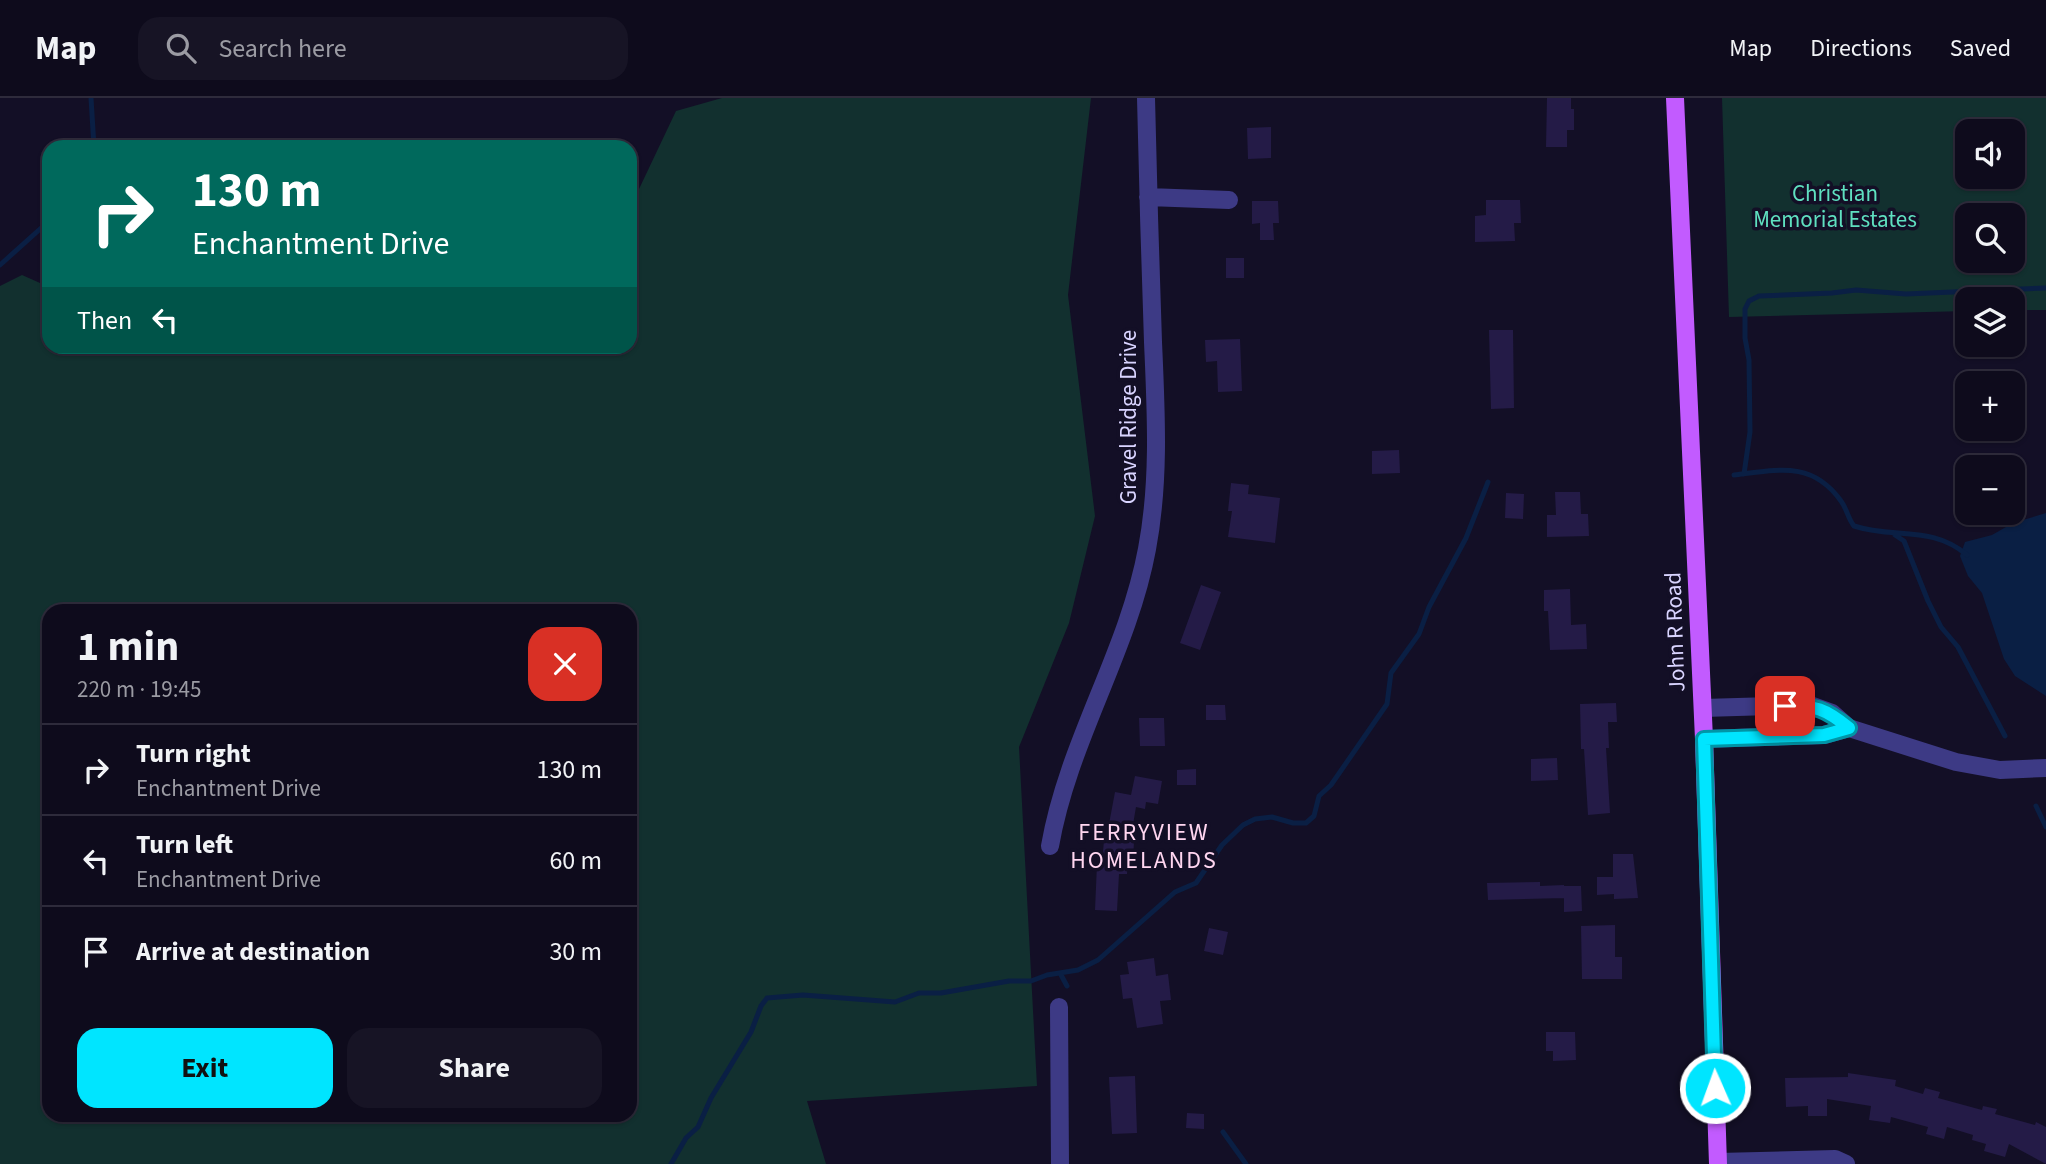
<!DOCTYPE html>
<meta charset="utf-8">
<style>
:root{--surface:#0e0b1c;--page:#171425;--text:#f1f3f6;--muted:#9b9ba3;--line:#2e2b3b;--accent:#00e5ff}
body{margin:0;font-family:"Source Sans 3",sans-serif;background:var(--page);color:var(--text);height:100vh;display:flex;flex-direction:column;font-size:26px;white-space:nowrap}
*{box-sizing:border-box;margin:0}
p{font-size:23px;color:var(--muted)}
.icon{flex:none;width:38px;height:38px;fill:none;stroke:currentColor;stroke-width:2;stroke-linecap:round;stroke-linejoin:round}
.map{position:relative;flex:1;overflow:hidden}
.sheet{position:absolute;left:42px;top:506px;width:595px;height:518px;display:flex;flex-direction:column;background:var(--surface);border-radius:21px;box-shadow:0 2px 5px #0004,0 0 0 2px var(--line)}
.sheet>*{flex:none}
.banner{position:absolute;left:42px;top:42px;width:595px;height:214px;border-radius:21px;box-shadow:0 2px 5px #0004,0 0 0 2px var(--line);background:#00695c;color:#fff;overflow:hidden}
.fabs{position:absolute;left:1955px;top:21px;display:grid;gap:14px}
.fabs a{display:grid;place-items:center;width:70px;height:70px;border-radius:14px;background:var(--surface);box-shadow:0 2px 5px #0004,0 0 0 2px var(--line);font-size:35px}
.pin{position:absolute;display:grid;place-items:center;width:60px;height:60px;color:#fff;margin:-30px;border-radius:14px;box-shadow:0 4px 10px #0006}
.me{position:absolute;width:77px;margin:-38px;rotate:358deg;stroke-linejoin:round;filter:drop-shadow(0 0 5px #0008)}
.turn{display:flex;align-items:center;gap:24px;height:147px;padding:0 35px;font-size:32px}
.turn .icon{width:91px;height:91px;stroke-width:2.5}
.turn b{display:block;font-size:49px;line-height:60px}
.then{display:flex;align-items:center;height:66px;padding:0 35px;background:#0003;gap:14px;font-size:26px}
.round{display:grid;place-items:center;flex:none;width:74px;height:74px;border-radius:21px;background:var(--page)}
.overview{display:flex;align-items:center;justify-content:space-between;height:119px;padding:0 35px}
h1{font-size:42px;font-weight:700;line-height:52px}
.action{display:flex;gap:14px;margin-top:auto;padding:14px 35px}
.action a{flex:1;height:80px;border-radius:21px;background:var(--accent);color:#111;font-size:28px;font-weight:700;line-height:80px;text-align:center}
.action a+a{background:var(--page);color:var(--text)}
ul{padding:0;list-style:none}
li{display:flex;align-items:center;gap:21px;height:91px;padding:0 35px;border-top:2px solid var(--line)}
li div{flex:1}
li b{display:block;font-size:26px}
li em{font-style:normal}
header{display:flex;align-items:center;gap:42px;box-sizing:border-box;height:98px;padding:0 35px;background:var(--surface);border-bottom:2px solid var(--line)}
header strong{font-size:33px}
nav{display:flex;gap:38px;margin-inline-start:auto;font-size:24px}
.search{width:490px;height:63px;background:var(--page);display:flex;align-items:center;gap:18px;box-sizing:border-box;padding:0 24px;border-radius:21px;color:var(--muted);font-size:26px}
.map>svg:first-child{display:block}
.green{fill:#12302f;fill-rule:evenodd}
.water{fill:#0a1f44}
.lines{fill:none;stroke-linecap:round;stroke-linejoin:round}
.stream{stroke:#0a1f44;stroke-width:5}
.building{fill:#241b47}
.minor{stroke:#3d3a85;stroke-width:18}
.major{stroke:#c25bff;stroke-width:18}
.route-casing{stroke:#0095a6;stroke-width:18}
.route{stroke:#00e5ff;stroke-width:12}
.labels{text-anchor:middle;dominant-baseline:central;stroke-width:7;stroke-linejoin:round;paint-order:stroke}
.park-label{font-size:23px;fill:#5fe0c0;stroke:#130f26}
.street-label{font-size:23px;fill:#d9d4ff;stroke:#130f26}
.neighbourhood-label{font-size:24px;letter-spacing:2px;fill:#ffd6f0;stroke:#130f26}
</style>
<header>
<strong>Map</strong>
<div class="search"><svg class="icon" aria-label="search" viewBox="0 0 24 24"><circle cx="10" cy="10" r="6"/><path d="M15 15l6 6"/></svg>Search here</div>
<nav><a>Map</a><a>Directions</a><a>Saved</a></nav>
</header>
<div class="map">
<svg width="2046" height="1066" viewBox="0 0 2046 1066">
<rect width="100%" height="100%" fill="#130f26"/>
<path class="green" d="M722,0H1091L1068,197L1095,418L1069,525L1019,649L1037,988L807,1003L826,1066H0V188L22,177L49,189V248H630V110L676,13ZM49,513H630V1017H49Z
M1722,0H2046V212H2013L2012,201H1967V213L1729,219ZM1967,33H2012V79H1967ZM1967,117H2012V163H1967Z"/>
<path class="water" d="M2046,415V598L2015,578L2004,561L1982,495L1968,478L1960,458L1965,444L1992,437L2013,425Z"/>
<g class="lines">
<path class="stream" d="M91,0L94,49
M0,167L49,123
M1744,376L1750,334L1749,262L1745,240V211L1749,203L1759,198L1832,195L1856,192L1906,196L2046,190
M1734,377C1777,372 1812,362 1841,403C1847,411 1848,421 1854,428C1894,441 1932,427 1967,457
M1895,437L1904,443L1928,503L1941,529L1958,549L2005,638
M2036,708L2046,729
M1060,875L1067,888
M1223,1034L1246,1066
M671,1066L686,1040L698,1029L711,1000L751,934L761,908L767,900L803,897L895,904L919,895H941L1009,883H1031L1047,877L1078,872L1098,862L1175,794L1196,785L1222,747L1243,727L1255,721L1272,719L1293,725H1306L1314,718L1319,698L1331,687L1387,606L1391,575L1419,536L1429,509L1466,440L1488,384"/>
</g>
<path class="building" d="M1547,0H1571V11H1574V32H1567V49H1546Z
M1271,29V60L1248,61L1247,30Z
M1486,102H1520L1521,125H1514L1515,143L1475,144V118L1486,117Z
M1252,103H1278L1279,125H1273L1274,142H1260V125L1252,126Z
M1226,160H1244V180H1226Z
M1489,232H1513L1514,310L1491,311Z
M1240,241L1242,293L1218,294L1217,263L1206,264L1205,242Z
M1399,352L1400,375L1372,376V353Z
M1231,385L1249,387L1248,396L1280,400L1275,445L1228,439L1232,413H1228Z
M1555,394H1580L1581,416H1588L1589,438L1547,439V417H1556Z
M1506,395L1524,396L1523,421L1505,420Z
M1201,487L1221,494L1200,552L1180,545Z
M1570,491L1571,527L1586,526L1587,551L1550,552L1548,513H1544V492Z
M1616,605L1617,624H1608L1609,650H1606L1610,715L1588,717L1584,651H1581L1580,606Z
M1206,607H1225L1226,622H1206Z
M1139,620H1164L1165,648H1140Z
M1557,660L1558,682L1531,683V661Z
M1196,671V687H1177V672Z
M1135,678L1162,683L1158,706L1146,704L1145,711L1136,709L1130,744H1134L1133,761H1128L1127,776H1119L1117,813L1095,812L1097,766H1102L1104,742H1106L1115,694L1131,697Z
M1613,756H1633L1638,800L1614,801V796L1597,797V779H1613Z
M1540,784V788L1564,787V800L1488,802L1487,785Z
M1564,788H1581L1582,813L1564,814Z
M1615,827V859H1622V881H1582L1581,828Z
M1209,830L1228,834L1223,857L1204,853Z
M1154,860L1156,878L1168,876L1171,902L1160,903L1163,926L1137,930L1132,900L1123,901L1120,877L1129,876L1127,864Z
M1546,934H1575L1576,962L1553,963V953H1546Z
M1848,975L1896,982L1895,988L1923,996L1925,990L1940,994L1938,1000L1982,1012L1983,1008L1997,1011L1995,1016L2035,1027L2036,1024L2046,1029V1066L2009,1046L2005,1059L1984,1053L1986,1046L1972,1042L1973,1037L1947,1029L1944,1041L1926,1036L1928,1029L1891,1019L1890,1025L1869,1022L1871,1008L1827,1001V1018H1808V1008L1786,1009L1785,980L1848,979Z
M1135,978L1137,1035L1112,1036L1109,979Z
M1187,1015L1204,1016V1031L1186,1030Z"/>
<g class="lines">
<path class="minor" d="M1148,99L1229,102
M1703,610L1810,607L1832,615L1849,630L1956,664L2000,672L2046,670
M1704,641L1824,637L1849,630
M1050,748C1068,644 1128,554 1147,451C1160,382 1156,313 1153,244C1150,163 1148,81 1146,0
M1059,909L1060,1066
M1718,1064L1835,1061L1846,1066"/>
<path class="major" d="M1675,0L1704,641L1718,1066"/>
</g>
<g class="lines">
<defs>
<path id="route" d="M1715,990L1704,641L1824,637L1849,630C1826,611 1815,607 1785,608"/>
</defs>
<use href="#route" class="route-casing"/>
<use href="#route" class="route"/>
</g>
<g class="labels">
<g class="park-label">
<text x="1835" y="95">Christian<tspan x="1835" dy="26">Memorial Estates</tspan></text>
</g>
<g class="street-label">
<text transform="translate(1128 319) rotate(-90)">Gravel Ridge Drive</text>
<text transform="translate(1675 534) rotate(-92)">John R Road</text>
</g>
<g class="neighbourhood-label">
<text x="1144" y="734">FERRYVIEW<tspan x="1144" dy="28">HOMELANDS</tspan></text>
</g>
</g>
</svg>
<div class="fabs">
<a><svg class="icon" aria-label="sound" viewBox="0 0 24 24"><path d="M4 9h4l5-4v14l-5-4H4zM17 9q2 3 0 6"/></svg></a>
<a><svg class="icon" aria-label="search" viewBox="0 0 24 24"><circle cx="10" cy="10" r="6"/><path d="M15 15l6 6"/></svg></a>
<a><svg class="icon" aria-label="layers" viewBox="0 0 24 24"><path d="M12 4l9 5-9 5-9-5zM3 14l9 5 9-5"/></svg></a>
<a>+</a>
<a>−</a>
</div>
<div class="pin" style="left:1785px;top:608px;background:#d93025"><svg class="icon" aria-label="arrive" viewBox="0 0 24 24"><path d="M6 21V4h12l-3 4 3 4H6"/></svg></div>
<svg class="me" style="left:1715px;top:990px" viewBox="-20 -20 40 40"><circle r="17" fill="#00e5ff" stroke="#fff" stroke-width="3"/><path d="M0-11L8 9 0 5-8 9z" fill="#fff"/></svg>
<div class="banner">
<div class="turn"><svg class="icon" aria-label="right" viewBox="0 0 24 24"><path d="M7 20v-9h11M14 6l5 5-5 5"/></svg><div><b>130 m</b>Enchantment Drive</div></div>
<div class="then">Then<svg class="icon" aria-label="left" viewBox="0 0 24 24"><path d="M17 20v-9H6M10 6l-5 5 5 5"/></svg></div>
</div>
<section class="sheet">
<div class="overview"><div><h1>1 min</h1><p>220 m · 19:45</p></div><a class="round" style="background:#d93025;color:#fff"><svg class="icon" aria-label="close" viewBox="0 0 24 24"><path d="M6 6l12 12M18 6L6 18"/></svg></a></div>
<ul>
<li><svg class="icon" aria-label="right" viewBox="0 0 24 24"><path d="M7 20v-9h11M14 6l5 5-5 5"/></svg><div><b>Turn right</b><p>Enchantment Drive</p></div><em>130 m</em></li>
<li><svg class="icon" aria-label="left" viewBox="0 0 24 24"><path d="M17 20v-9H6M10 6l-5 5 5 5"/></svg><div><b>Turn left</b><p>Enchantment Drive</p></div><em>60 m</em></li>
<li><svg class="icon" aria-label="arrive" viewBox="0 0 24 24"><path d="M6 21V4h12l-3 4 3 4H6"/></svg><div><b>Arrive at destination</b></div><em>30 m</em></li>
</ul>
<div class="action"><a>Exit</a><a>Share</a></div>
</section>
</div>
